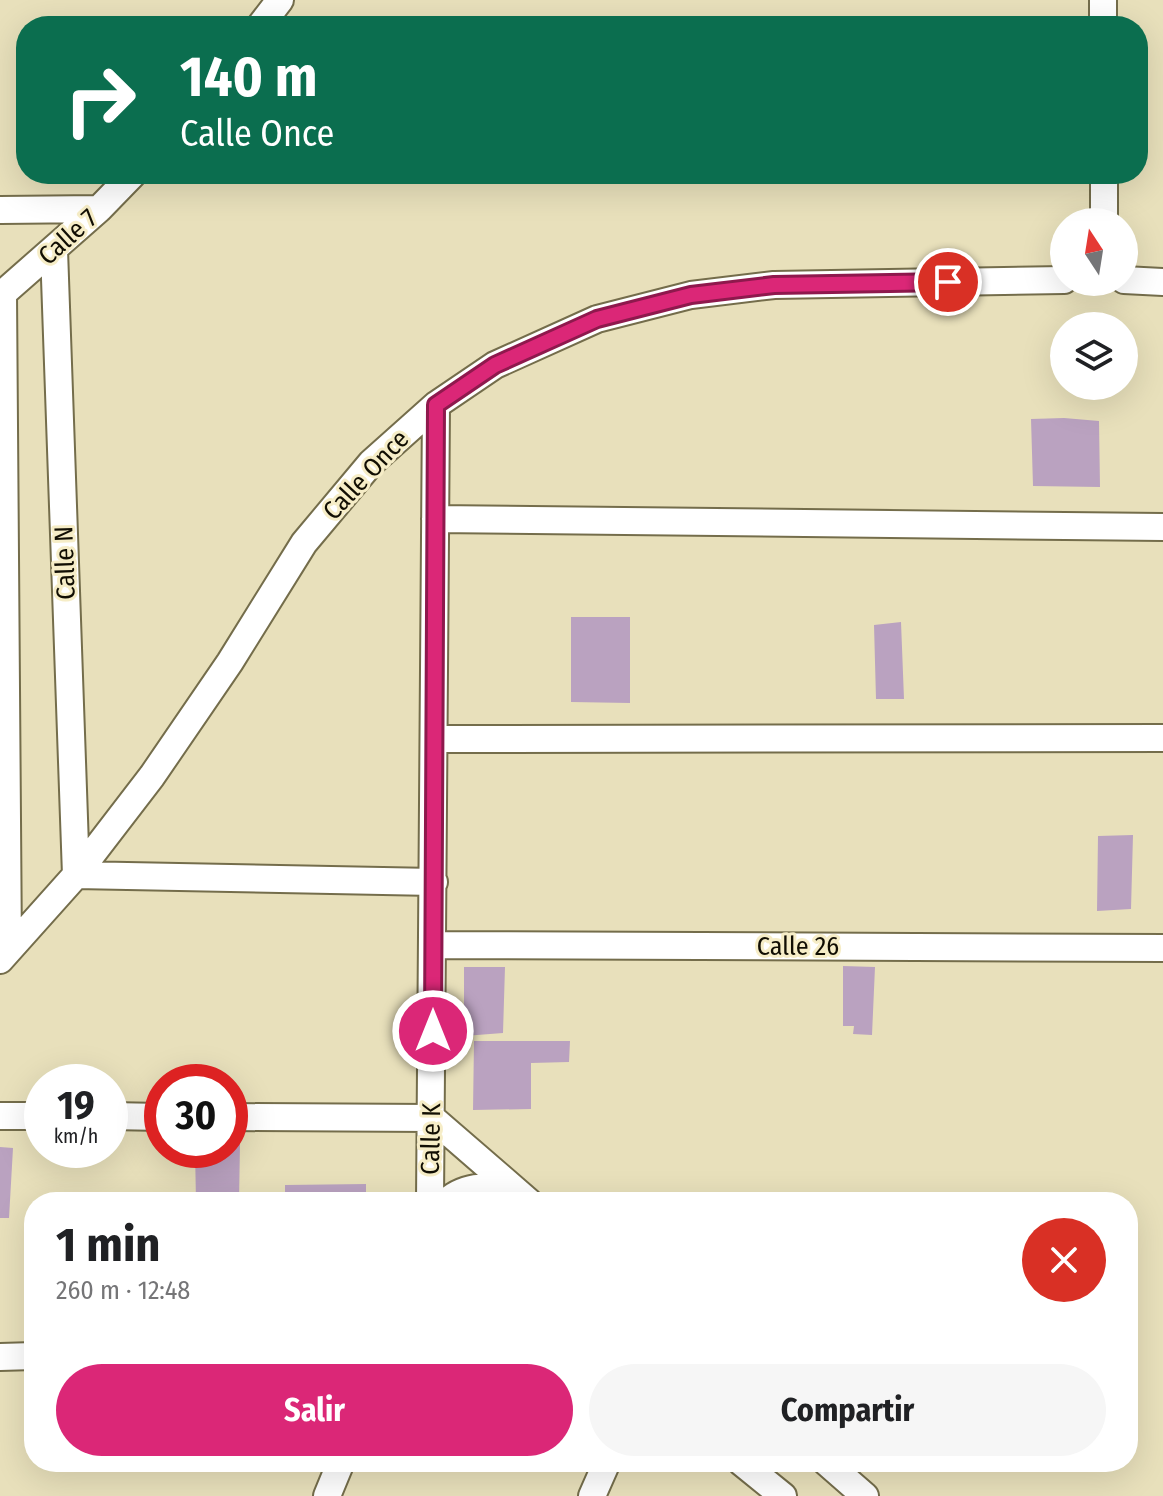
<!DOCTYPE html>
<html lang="es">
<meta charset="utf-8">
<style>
:root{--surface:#fff;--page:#f6f6f6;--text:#202124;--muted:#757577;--accent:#db2777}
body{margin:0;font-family:"Fira Sans Condensed",sans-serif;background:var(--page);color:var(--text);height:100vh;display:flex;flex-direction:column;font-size:30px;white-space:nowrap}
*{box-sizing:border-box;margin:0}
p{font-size:26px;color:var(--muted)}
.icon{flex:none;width:44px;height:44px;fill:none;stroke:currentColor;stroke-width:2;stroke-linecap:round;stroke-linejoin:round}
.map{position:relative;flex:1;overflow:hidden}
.side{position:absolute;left:24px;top:1192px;width:1114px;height:280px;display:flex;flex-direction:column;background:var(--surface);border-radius:32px;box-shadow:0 8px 32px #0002}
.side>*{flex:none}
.top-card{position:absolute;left:16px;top:16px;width:1132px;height:168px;border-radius:32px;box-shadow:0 8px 32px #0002;background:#0b6e4f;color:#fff;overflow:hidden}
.needle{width:52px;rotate:348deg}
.buttons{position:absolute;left:1050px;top:208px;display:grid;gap:16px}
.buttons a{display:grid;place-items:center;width:88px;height:88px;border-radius:50%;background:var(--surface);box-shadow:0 8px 32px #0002;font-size:40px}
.speed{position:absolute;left:24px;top:1064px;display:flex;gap:16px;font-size:40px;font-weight:700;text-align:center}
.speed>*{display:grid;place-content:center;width:104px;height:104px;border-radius:50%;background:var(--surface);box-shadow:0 8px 32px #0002;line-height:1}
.speed small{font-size:20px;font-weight:400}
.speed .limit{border:12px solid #d22;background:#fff;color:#111}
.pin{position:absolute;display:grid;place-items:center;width:68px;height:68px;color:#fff;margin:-34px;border:4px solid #fff;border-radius:50%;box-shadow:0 2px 8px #0007}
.me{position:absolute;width:88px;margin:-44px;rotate:0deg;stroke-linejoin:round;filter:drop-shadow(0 0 6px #0008)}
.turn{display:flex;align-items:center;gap:28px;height:168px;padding:0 32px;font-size:36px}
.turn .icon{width:104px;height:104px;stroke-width:2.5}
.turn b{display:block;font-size:56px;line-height:68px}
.round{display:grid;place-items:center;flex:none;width:84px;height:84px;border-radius:42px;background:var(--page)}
.summary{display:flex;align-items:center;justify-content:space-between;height:136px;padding:0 32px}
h1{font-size:48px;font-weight:700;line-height:60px}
.action{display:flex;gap:16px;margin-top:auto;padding:16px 32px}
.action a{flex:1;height:92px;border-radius:48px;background:var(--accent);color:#fff;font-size:32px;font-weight:700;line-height:92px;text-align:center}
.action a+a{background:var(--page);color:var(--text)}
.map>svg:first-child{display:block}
.building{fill:#baa2c0}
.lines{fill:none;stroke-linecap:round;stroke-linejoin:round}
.minor-casing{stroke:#746d4b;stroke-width:30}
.minor{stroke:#fff;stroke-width:26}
.route-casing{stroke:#8e194d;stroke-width:20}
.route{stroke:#db2777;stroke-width:14}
.labels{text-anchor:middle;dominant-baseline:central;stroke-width:6;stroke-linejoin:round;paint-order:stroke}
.street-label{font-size:26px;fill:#110e03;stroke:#f6edc7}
</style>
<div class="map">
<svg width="1163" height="1496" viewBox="0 0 1163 1496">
<rect width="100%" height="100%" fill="#e8e0bb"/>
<path class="building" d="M1064,418L1099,421L1100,487L1033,486L1031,419Z
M571,617H630V703L571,702Z
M901,622L904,699H876L874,625Z
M1133,835L1131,909L1097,911L1098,836Z
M843,966L875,967L872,1035L853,1034L854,1026H843Z
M464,967H505L503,1033L464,1036Z
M474,1041H570L569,1062L531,1063V1109L473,1110Z
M230,1143H240L239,1202H196L195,1150H230Z
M0,1147L13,1148L9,1218H0Z
M366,1184V1202H285V1185Z"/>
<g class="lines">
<defs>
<path id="minor" d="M1103,0V26
M260,26L280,0
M1104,174V222
M0,210L99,209
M54,250L76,875L434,882
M1124,280L1163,282
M3,294L8,951
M0,296L99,209L133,174
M435,519L1163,527
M434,739L1163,738
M433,945L1163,948
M0,960L76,875L152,776L230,662L304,543L371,463L436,405L495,365L597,319L691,295L774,285L1064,280
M0,1116H42
M110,1116L162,1117
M230,1117L432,1118L529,1202
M430,1202L436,405
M446,1202C466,1184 493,1184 517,1196
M0,1357L34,1356
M741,1462L783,1496
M826,1462L865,1496
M327,1496L341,1462
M592,1496L607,1462"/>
</defs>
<use href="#minor" class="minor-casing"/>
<use href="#minor" class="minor"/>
</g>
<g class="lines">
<defs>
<path id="route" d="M433,1031L436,405L495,365L597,319L691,295L774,285L948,282"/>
</defs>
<use href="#route" class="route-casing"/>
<use href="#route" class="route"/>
</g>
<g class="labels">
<g class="street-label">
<text transform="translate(68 237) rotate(-42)">Calle 7</text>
<text transform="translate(366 475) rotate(-47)">Calle Once</text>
<text transform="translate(65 563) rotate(-92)">Calle N</text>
<text x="798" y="946">Calle 26</text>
<text transform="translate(431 1139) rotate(-89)">Calle K</text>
</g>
</g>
</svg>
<div class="buttons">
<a><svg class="needle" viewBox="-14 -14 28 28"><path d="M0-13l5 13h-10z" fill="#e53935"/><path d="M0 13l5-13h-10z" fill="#757577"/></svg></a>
<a><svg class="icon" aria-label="layers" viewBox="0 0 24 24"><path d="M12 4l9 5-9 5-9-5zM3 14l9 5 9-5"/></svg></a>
</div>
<div class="speed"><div>19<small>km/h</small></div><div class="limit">30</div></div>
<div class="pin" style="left:948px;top:282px;background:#d93025"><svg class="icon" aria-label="arrive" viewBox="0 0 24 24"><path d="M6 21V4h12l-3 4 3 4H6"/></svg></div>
<svg class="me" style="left:433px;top:1031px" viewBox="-20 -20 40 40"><circle r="17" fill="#db2777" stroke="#fff" stroke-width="3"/><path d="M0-11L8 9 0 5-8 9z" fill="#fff"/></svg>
<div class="top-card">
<div class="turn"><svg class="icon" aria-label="right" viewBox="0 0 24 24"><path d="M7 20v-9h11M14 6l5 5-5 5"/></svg><div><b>140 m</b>Calle Once</div></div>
</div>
<section class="side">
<div class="summary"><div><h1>1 min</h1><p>260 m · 12:48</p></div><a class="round" style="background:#d93025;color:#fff"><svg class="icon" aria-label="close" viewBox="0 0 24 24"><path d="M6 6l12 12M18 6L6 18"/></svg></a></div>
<div class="action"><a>Salir</a><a>Compartir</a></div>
</section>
</div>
